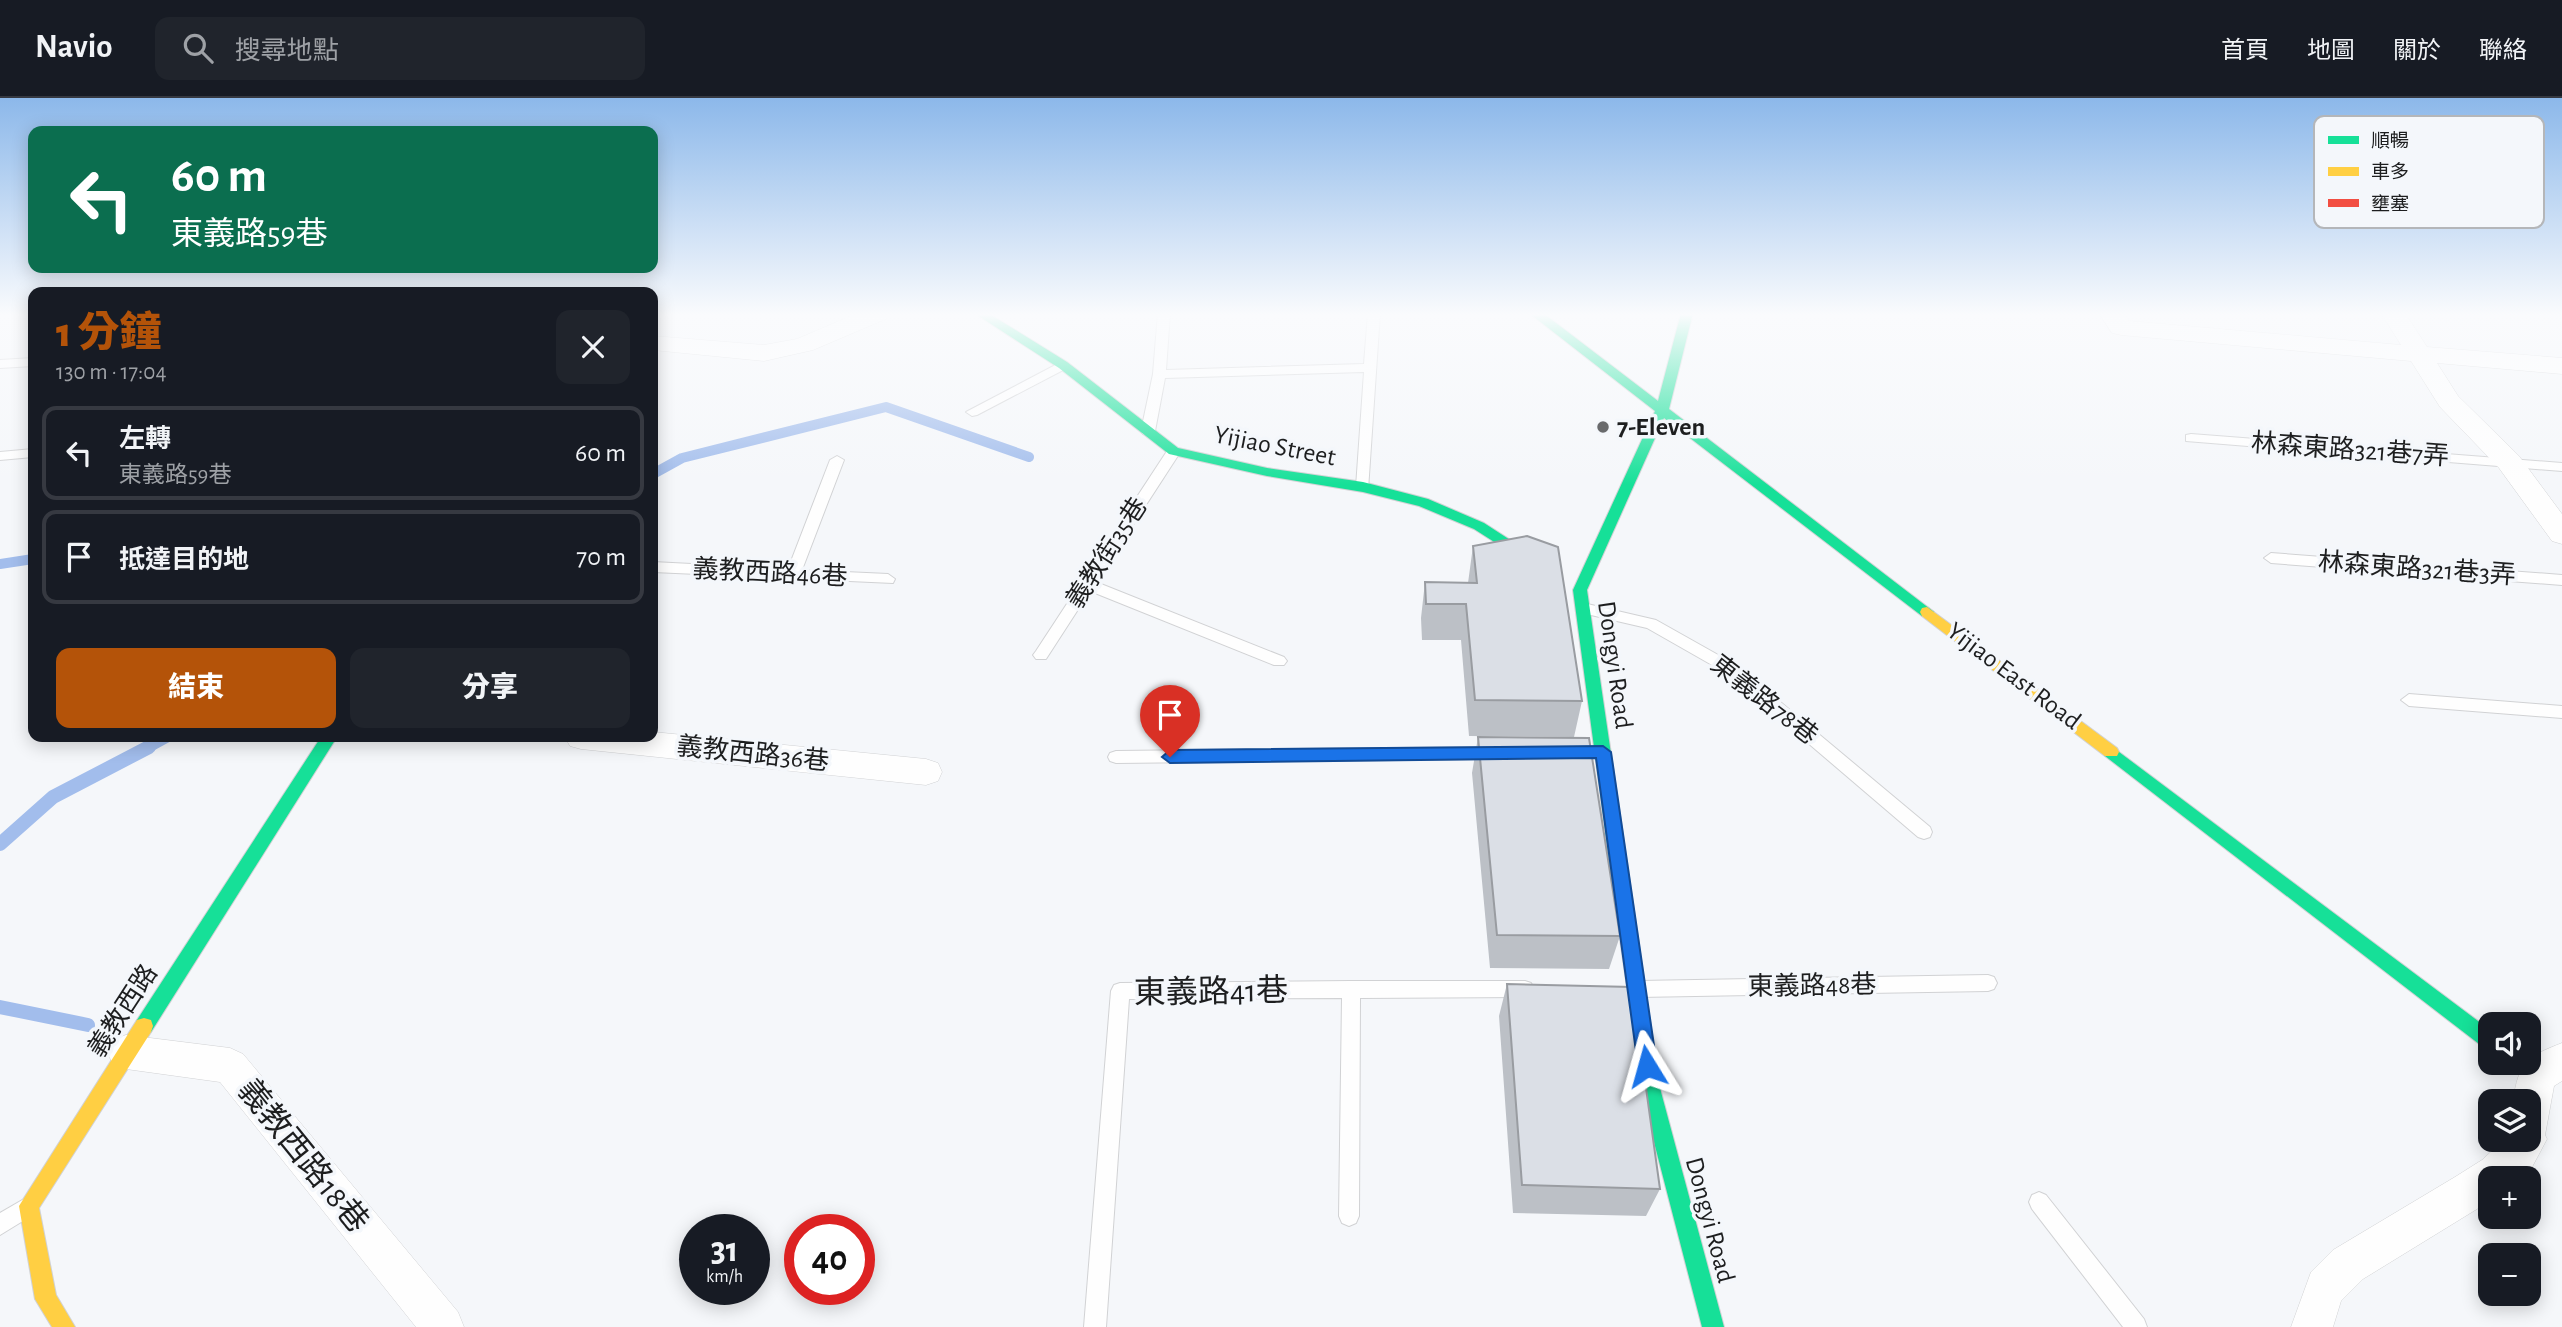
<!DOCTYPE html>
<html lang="zh-TW">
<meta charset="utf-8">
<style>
:root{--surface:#171b24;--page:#20242c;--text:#f1f3f6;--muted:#9ea1a6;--line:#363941;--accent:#b45309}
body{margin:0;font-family:"Alegreya Sans","Noto Sans TC",sans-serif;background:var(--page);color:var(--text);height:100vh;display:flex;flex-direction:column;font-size:26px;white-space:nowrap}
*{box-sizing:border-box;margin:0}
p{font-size:23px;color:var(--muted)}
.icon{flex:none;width:38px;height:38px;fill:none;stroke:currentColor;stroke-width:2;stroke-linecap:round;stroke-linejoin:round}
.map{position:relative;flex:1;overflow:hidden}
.sheet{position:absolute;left:28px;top:189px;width:630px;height:455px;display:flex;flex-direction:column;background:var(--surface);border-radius:14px;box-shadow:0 4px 18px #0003}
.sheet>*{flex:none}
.hud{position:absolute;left:28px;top:28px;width:630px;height:147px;border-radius:14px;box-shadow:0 4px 18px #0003;background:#0b6e4f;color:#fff;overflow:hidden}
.tools{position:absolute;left:2478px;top:914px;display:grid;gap:14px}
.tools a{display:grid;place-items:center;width:63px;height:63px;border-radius:14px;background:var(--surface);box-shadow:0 4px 18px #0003;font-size:35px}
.speed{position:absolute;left:679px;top:1116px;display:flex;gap:14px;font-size:35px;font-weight:700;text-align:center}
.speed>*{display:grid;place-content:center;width:91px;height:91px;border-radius:50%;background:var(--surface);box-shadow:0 4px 18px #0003;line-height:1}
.speed small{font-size:18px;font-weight:400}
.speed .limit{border:10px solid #d22;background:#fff;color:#111}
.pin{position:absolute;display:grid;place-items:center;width:60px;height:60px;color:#fff;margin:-72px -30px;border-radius:50% 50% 50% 0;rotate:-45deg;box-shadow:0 0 7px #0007}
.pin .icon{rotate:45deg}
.me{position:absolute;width:77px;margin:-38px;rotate:352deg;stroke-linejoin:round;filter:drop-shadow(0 0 5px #0008)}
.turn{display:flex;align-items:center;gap:24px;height:147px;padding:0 28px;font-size:32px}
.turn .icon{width:91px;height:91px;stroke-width:2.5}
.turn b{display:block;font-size:49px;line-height:60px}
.round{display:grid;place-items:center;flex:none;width:74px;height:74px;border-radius:14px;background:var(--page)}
.summary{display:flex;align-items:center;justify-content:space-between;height:119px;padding:0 28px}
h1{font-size:42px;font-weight:800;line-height:52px;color:var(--accent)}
.cta{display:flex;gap:14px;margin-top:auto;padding:14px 28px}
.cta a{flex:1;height:80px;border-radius:14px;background:var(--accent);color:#fff;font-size:28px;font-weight:800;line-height:80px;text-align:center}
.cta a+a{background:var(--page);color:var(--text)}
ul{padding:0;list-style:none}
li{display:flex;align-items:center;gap:21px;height:94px;margin:0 14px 10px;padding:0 14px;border:4px solid var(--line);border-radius:14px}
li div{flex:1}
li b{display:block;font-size:26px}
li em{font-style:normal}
header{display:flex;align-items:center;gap:42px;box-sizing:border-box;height:98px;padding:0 35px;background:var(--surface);border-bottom:2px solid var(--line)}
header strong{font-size:33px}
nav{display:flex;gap:38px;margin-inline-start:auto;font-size:24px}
.search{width:490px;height:63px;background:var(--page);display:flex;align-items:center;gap:18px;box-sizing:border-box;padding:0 24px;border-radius:14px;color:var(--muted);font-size:26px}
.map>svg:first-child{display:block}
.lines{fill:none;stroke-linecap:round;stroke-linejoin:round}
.stream-far1{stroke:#a2bdec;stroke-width:10}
.stream{stroke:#a2bdec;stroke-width:14}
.lane-casing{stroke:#d1d2d4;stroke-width:2}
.street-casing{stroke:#d1d2d4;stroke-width:1}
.fast-casing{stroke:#d1d2d4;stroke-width:2}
.slow-casing{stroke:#d1d2d4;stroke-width:2}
.jam-casing{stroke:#d1d2d4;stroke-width:2}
.lane{fill:#fefefe;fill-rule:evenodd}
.street{fill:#fefefe;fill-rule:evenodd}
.fast{fill:#16e098;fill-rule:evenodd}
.slow{fill:#ffcf43;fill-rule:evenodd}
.jam{fill:#f24e42;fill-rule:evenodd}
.wall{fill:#bcc0c6}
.building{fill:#dbdfe6;stroke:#999ca1;stroke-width:2}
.route{fill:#1a73e8;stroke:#114b97;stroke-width:2}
.poi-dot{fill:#696a6c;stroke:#f4f7fb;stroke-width:2.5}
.labels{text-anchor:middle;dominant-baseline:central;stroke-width:7;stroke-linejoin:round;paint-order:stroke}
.poi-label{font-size:26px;font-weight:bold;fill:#1d1e1f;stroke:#f4f7fb;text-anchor:start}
.street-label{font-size:26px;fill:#1d1e1f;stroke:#f4f7fb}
.near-street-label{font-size:32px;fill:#1d1e1f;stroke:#f4f7fb}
.key{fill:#f4f7fb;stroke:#b4b6b9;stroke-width:2}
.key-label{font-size:19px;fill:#1d1e1f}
</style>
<header>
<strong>Navio</strong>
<div class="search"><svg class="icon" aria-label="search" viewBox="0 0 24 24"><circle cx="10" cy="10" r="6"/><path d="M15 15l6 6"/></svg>搜尋地點</div>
<nav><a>首頁</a><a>地圖</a><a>關於</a><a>聯絡</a></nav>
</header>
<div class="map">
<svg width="2562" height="1229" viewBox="0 0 2562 1229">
<rect width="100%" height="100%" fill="#f5f7fa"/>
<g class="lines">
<path class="stream-far1" d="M653,376L682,360L886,309L1029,359
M0,466L33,461
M146,651L168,639"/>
<path class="stream" d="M0,746L53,699L149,649
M0,909L88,927"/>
<defs>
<path id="lane" d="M1158,215H1170L1166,272L1364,266L1368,215H1380L1368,392H1358L1356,389L1364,274L1165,280L1155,333L1148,337L1143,336L1141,333L1153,276Z
M33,260V268L0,270V262Z
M1063,263L1069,267L1067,270L977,317L972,318L966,314Z
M2191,336L2562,365V373L2186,343V337Z
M1174,349L1181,353L1096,484L1284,559L1287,563L1284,567H1274L1090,493L1046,561H1036L1033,557L1036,553L1169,350Z
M33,351V359L0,362V354Z
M837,358L844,362L802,472L888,476L895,481L893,485L653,474V464L788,471L830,362Z
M2271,455L2562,477V487L2271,465L2264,460Z
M1583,505L1656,522L1736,567L1930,729L1932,734L1930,739L1924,741L1918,739L1726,575L1647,530L1578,514L1576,510Z
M2409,596L2562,608V620L2409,608L2401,602Z
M1495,649L1501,651L1503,655L1501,659L1495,661L1116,665L1110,663L1108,659L1110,655L1116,653Z
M1988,877L1994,879L1997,885L1994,891L1988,893L1639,899L1633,897L1630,891L1633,885L1639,883Z
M1351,883H1525L1531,885L1534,891L1531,897L1525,899L1360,900L1359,1118L1356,1125L1349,1128L1342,1125L1339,1118L1342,900L1129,901L1106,1229H1084L1111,893L1114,887L1120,885Z
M2039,1094L2046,1097L2144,1221L2147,1229H2123L2032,1111L2029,1104L2032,1097Z
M24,1101L31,1104L34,1111L31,1118L0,1137V1115Z"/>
<path id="street" d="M858,215H891L888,220L813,252L764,263L653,252V238L764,247L797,241Z
M2099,215H2123L2129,223L2401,247L2381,215H2405L2427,249L2562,260V276L2437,265L2458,298L2519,358L2562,416V446L2552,443L2499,370L2440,309L2411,263L2121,237L2112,235Z
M653,634L926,661L938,665L942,674L938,683L926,687L581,651L570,648L565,639H653Z
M126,937L230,950L243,956L458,1214L464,1229H416L220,984L126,971L113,966L107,954L113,942Z
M2562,945V983L2554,988L2545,1037L2547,1041L2531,1071L2521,1080H2490V1103L2363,1181L2341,1203L2333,1229H2291L2311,1174L2333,1152L2455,1079L2482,1062L2505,1041H2529V1003H2513C2519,964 2526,959 2562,945Z"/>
<path id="fast" d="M974,215H988L1067,264L1178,350L1267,370L1363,384L1428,401L1484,425L1555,471L1548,476L1543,475L1474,431L1419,408L1363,394L1267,378L1169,356L1059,270Z
M1529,215H1543L1658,303L1681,215H1693L1669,311L1934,514L1932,518H1922L1664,320L1587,492L1633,806L1630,811L1624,813L1618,811L1615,806L1573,492L1655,313Z
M321,639H337L151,934L144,936L137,934L135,928L137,922Z
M2111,648L2490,932V951L2483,949L2105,658L2103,654L2105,650Z
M1647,956L1654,959L1661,994L1724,1229H1702L1641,994L1638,965L1640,959Z"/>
<path id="slow" d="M1927,509L2117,650L2119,654L2117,658H2105L1922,518L1920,514L1922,510Z
M144,920L151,922L153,928L151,934L39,1110L56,1197L75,1229H52L35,1201L19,1108L137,922Z"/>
<path id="jam" d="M1624,799L1630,801L1633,806L1656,965L1654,971L1647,974L1640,971L1638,965L1615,806L1618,801Z"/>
</defs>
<use href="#lane" class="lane-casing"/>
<use href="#street" class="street-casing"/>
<use href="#fast" class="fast-casing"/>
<use href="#slow" class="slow-casing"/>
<use href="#jam" class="jam-casing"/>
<use href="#lane" class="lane"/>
<use href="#street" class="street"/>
<use href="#fast" class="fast"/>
<use href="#slow" class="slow"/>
<use href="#jam" class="jam"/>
</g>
<path class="wall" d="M1473,448L1582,603L1574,639L1469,638L1461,542H1422L1421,520L1425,484L1468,485Z
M1478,639L1620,838L1609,871L1490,870L1472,675Z
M1507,886L1660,1091L1646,1118L1513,1115L1499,918Z"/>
<path class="building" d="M1527,438L1558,449L1582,603L1475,602L1466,506H1426L1425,484L1477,485L1473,448Z
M1478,639L1589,640L1620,838L1497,837Z
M1507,886L1632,889L1660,1091L1522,1087Z"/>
<linearGradient id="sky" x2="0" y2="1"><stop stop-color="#8cb8ea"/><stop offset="0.56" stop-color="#fafbfd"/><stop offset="1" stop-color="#fafbfd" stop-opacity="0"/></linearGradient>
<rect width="2562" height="387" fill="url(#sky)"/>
<path class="route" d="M1603,648L1611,654L1657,968L1654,975L1647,977L1641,975L1638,968L1596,660L1170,665L1162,659L1170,652Z"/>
<circle class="poi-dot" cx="1603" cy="329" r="7"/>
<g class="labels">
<g class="poi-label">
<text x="1617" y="329">7-Eleven</text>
</g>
<g class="street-label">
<text transform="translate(1275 348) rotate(11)">Yijiao Street</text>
<text transform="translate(2350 352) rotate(4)">林森東路321巷7弄</text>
<text transform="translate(1107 455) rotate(-57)">義教街35巷</text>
<text transform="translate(2417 471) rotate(4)">林森東路321巷3弄</text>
<text transform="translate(770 475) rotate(3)">義教西路46巷</text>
<text transform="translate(1615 567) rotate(82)">Dongyi Road</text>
<text transform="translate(2014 578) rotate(37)">Yijiao East Road</text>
<text transform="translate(1764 602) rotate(38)">東義路78巷</text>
<text transform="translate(753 656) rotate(6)">義教西路36巷</text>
<text transform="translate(1812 888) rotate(-1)">東義路48巷</text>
<text transform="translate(123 913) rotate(-57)">義教西路</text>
<text transform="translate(1710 1122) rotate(75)">Dongyi Road</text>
</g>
<g class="near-street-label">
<text transform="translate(1211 894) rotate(-1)">東義路41巷</text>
<text transform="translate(303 1058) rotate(51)">義教西路18巷</text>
</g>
</g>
<rect x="2314" y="18" width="230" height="112" rx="10" class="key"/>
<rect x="2328" y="38" width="31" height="8" fill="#16e098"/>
<rect x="2328" y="69" width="31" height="9" fill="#ffcf43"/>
<rect x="2328" y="101" width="31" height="8" fill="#f24e42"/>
<g class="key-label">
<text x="2371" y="49">順暢</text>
<text x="2371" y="80">車多</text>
<text x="2371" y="112">壅塞</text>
</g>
</svg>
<div class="tools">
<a><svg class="icon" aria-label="sound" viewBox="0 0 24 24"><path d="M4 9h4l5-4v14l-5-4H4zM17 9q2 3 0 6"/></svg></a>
<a><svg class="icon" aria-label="layers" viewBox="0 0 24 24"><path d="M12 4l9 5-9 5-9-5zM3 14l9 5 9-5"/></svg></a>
<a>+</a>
<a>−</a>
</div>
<div class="speed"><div>31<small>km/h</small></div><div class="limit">40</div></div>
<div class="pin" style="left:1170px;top:659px;background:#d93025"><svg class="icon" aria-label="arrive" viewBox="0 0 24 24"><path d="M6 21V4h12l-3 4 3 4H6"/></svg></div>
<svg class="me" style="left:1647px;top:968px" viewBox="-20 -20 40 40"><path d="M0-17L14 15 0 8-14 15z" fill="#1a73e8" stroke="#fff" stroke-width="4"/></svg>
<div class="hud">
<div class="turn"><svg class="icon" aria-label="left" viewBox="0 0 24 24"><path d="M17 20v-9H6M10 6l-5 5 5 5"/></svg><div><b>60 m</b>東義路59巷</div></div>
</div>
<section class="sheet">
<div class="summary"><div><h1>1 分鐘</h1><p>130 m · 17:04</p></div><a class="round"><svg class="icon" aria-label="close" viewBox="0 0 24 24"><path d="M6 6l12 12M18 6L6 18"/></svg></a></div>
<ul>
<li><svg class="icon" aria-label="left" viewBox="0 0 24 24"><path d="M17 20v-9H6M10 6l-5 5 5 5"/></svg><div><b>左轉</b><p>東義路59巷</p></div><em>60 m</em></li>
<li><svg class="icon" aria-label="arrive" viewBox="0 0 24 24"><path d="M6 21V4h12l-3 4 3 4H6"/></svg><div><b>抵達目的地</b></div><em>70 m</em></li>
</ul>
<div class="cta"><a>結束</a><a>分享</a></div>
</section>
</div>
